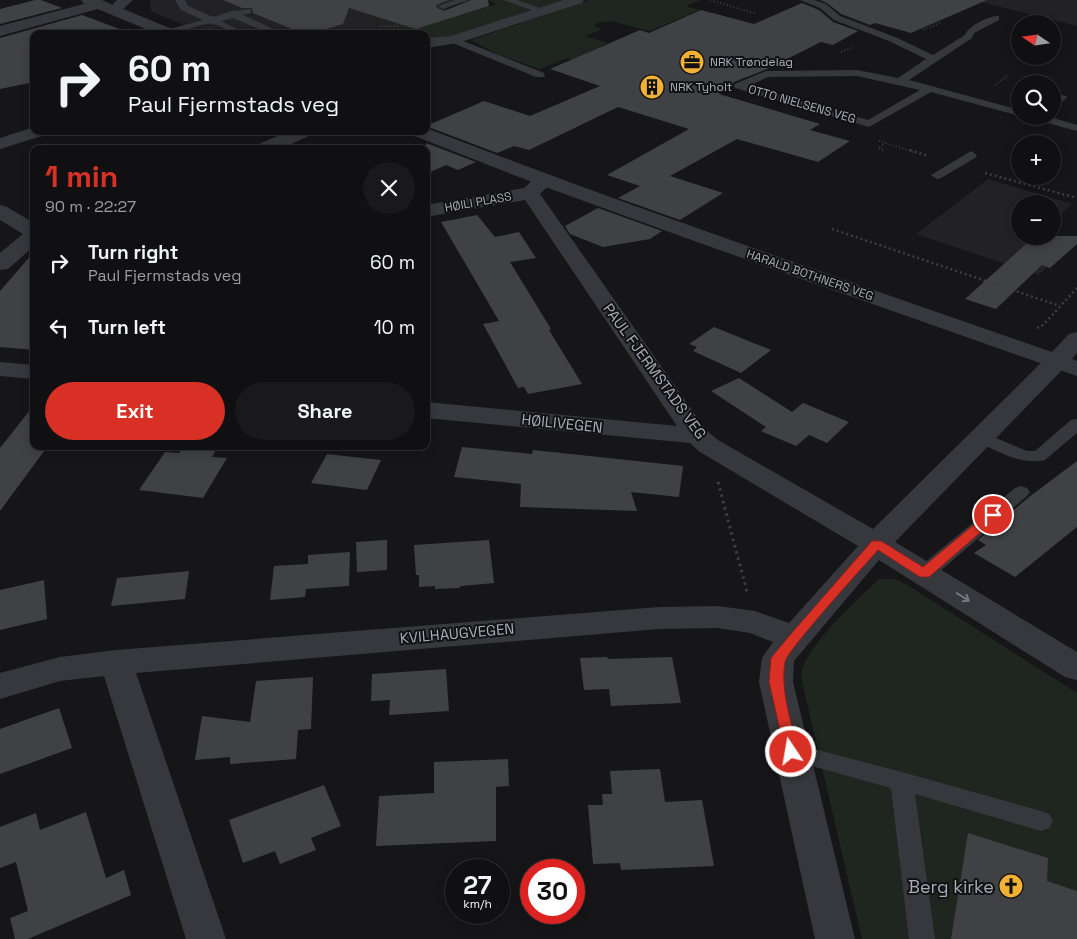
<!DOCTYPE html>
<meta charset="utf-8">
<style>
:root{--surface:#101012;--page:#19191b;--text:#f1f3f6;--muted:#9c9d9f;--line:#303032;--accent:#d93025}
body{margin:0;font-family:"Space Grotesk",sans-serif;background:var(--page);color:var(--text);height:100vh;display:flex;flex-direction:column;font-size:19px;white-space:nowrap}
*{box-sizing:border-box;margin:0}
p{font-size:16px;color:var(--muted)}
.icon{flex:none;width:28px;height:28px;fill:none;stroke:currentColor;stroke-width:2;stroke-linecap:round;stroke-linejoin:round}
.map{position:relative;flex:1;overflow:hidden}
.side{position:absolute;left:30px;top:145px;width:400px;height:305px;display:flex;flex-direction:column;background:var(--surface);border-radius:10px;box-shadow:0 2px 12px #0003,0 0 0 1px var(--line)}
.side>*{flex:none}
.hud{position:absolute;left:30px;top:30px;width:400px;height:105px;border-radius:10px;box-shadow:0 2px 12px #0003,0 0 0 1px var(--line);background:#101012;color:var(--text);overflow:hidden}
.needle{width:32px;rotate:283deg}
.controls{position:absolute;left:1011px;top:15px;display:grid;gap:10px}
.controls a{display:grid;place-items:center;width:50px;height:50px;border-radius:50%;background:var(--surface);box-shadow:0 2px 12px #0003,0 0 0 1px var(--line);font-size:25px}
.speed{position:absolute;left:445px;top:859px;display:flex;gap:10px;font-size:25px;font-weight:700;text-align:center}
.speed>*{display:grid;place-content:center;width:65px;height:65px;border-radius:50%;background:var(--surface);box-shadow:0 2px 12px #0003,0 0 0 1px var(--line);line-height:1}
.speed small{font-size:12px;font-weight:400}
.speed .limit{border:8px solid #d22;background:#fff;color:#111}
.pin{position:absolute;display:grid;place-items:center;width:42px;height:42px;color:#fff;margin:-21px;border:2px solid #fff;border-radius:50%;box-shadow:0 1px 5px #0007}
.me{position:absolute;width:55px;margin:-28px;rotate:348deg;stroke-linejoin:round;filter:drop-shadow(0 0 4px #0008)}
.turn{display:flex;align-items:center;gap:18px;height:105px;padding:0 15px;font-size:22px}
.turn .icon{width:65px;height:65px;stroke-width:2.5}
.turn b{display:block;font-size:35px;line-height:42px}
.round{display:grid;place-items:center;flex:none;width:52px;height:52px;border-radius:26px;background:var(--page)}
.headline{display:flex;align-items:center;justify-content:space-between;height:85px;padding:0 15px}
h1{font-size:30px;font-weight:600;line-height:38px;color:var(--accent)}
.primary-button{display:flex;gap:10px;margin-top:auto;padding:10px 15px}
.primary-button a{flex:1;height:58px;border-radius:30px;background:var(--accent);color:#fff;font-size:20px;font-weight:600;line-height:58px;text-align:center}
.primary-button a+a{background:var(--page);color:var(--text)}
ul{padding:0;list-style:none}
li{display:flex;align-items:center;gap:15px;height:65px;padding:0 15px}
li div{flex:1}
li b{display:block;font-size:19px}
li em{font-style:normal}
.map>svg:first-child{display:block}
.built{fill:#222225}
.green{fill:#1e261f}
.building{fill:#404145}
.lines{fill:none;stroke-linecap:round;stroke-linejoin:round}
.path-far2{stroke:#3d3f44;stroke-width:2;stroke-dasharray:1 2.5;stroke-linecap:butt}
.path-far1{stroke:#3d3f44;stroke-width:2.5;stroke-dasharray:2 3;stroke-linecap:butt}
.path{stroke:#3d3f44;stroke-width:3;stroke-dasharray:2.5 4;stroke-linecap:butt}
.service{fill:#37383d;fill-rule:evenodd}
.minor{fill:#37383d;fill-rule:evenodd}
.tertiary{fill:#37383d;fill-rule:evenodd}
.oneway{stroke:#757881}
.route{fill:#d93025;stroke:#8d1f18}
.labels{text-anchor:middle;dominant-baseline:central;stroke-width:4;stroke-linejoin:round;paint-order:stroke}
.far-poi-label{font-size:12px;fill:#a8adb8;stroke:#111113;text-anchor:start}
.far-street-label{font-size:12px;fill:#a8adb8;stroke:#111113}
.street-label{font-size:15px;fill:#a8adb8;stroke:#111113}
.near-poi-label{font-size:18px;fill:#a8adb8;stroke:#111113;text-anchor:end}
</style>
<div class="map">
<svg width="1077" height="939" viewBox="0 0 1077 939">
<rect width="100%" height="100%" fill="#161618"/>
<path class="built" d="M150,0H465L430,11L426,34H204L151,11Z
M973,0H1077V26Z
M988,179L1072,204L1053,221L1052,204H1020V236H1029L1028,238L1032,239L1047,267L1039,275L916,234Z"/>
<path class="green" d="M472,0L444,8L461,15L497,4L487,0H562L452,37L426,40V34H385L392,32L391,24L374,17L425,2L444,8Z
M589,0H701L686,6L699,10L650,31L610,21L597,23L594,26L602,29L585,36L608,43L572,60L567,58L540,69L499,55L471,40Z
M879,579H895L909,586L1077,693V939H862L803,686C802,681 801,675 802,671C808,644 858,599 879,579Z"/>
<path class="building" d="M35,0H41L62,8L0,24V9Z
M223,0H449L436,5L437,8L444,11L471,0H488L489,6L416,29L349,8L343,24L311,34H304L253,13L252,8H242Z
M820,0H987L911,33L875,23L870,25L841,14L827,3Z
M802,3L819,10L833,22L858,31L833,45L821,42L767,69L734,82L732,87L719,94L820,124L810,130L850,141L818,162L737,139L670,176L723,193L680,220L618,198L640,186L607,175L689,129L618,107L529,150L514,146L497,153L426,126L484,101L530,116L600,86L550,69L640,30L649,33L701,10L754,24Z
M82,15L125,31L124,34H34V82L0,89V38Z
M426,143L476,162L458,170L446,165L426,174Z
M598,208L662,231L650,239L603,247L570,234L565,226Z
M477,215L495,237L519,232L536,258L510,262L551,329L549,330L582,384L528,394L524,387L518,388L483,324L499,321L441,222Z
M1035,236H1077V244L1050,268L1042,265L996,309L965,299Z
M34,252V350L0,347V291Z
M714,327L771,350L741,373L693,351L697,347L689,344Z
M739,378L792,412L803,403L849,422L827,443L809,435L796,446L761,431L766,427L711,391Z
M34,405V446L47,447L0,511V448Z
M185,446H218L212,457L227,458L203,498L139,490L165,452L179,453Z
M462,447L532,454L533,450L683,466L679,497L631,492L637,511L520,507L521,484L454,477Z
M327,454L381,460L367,490L311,483Z
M1077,461V527L1015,577L974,553L986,545L978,540L1029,497Z
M387,540V570L357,572L356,542Z
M489,540L494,583L461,586L459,588L435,589V586L419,587V575H416L414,545Z
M350,552L349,586L306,589L305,597L270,600L274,566L308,564V555Z
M189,571L185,599L111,606L117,578Z
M44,580L47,619L0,630V590Z
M607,657L608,659L672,657L681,703L611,706L609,689L584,690L580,658Z
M446,669L449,711L389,715L390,700L371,701L372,674Z
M313,677L311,729L298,730L296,759L230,764V757L195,760L202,716L250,722L256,681Z
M59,708L72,748L0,774V729Z
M508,759L509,786L496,787V841L376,846L379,796L434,793V762Z
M660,769L665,802L702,800L714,866L621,870L620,863L593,864L588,805H603L602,794H612L610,771Z
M324,785L341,826L311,838L316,850L280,864L275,851L243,863L229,820Z
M86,812L106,878L124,870L131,895L28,939H15L10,918L28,911L16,862L0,868V827L36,813L40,830Z
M968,833L1048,858L1047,881L1077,891V939H951Z"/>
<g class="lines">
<path class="path-far2" d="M710,0L757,14
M907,0L962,13
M380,26H398L405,22V10L424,4
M923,30L940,23
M374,31L385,34
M841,52L854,47
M995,85L1008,75
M879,141L914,152
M883,150L878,149L885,143"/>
<path class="path-far1" d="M910,150L928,156
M985,173L1077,198
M832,229L1060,306
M1037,328L1043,325L1077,288"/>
<path class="path" d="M718,482L747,592"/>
<path class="service" d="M175,0H185L188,6L213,17L232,11L251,9V13L243,15L284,34H270L233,18L221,21L247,34C228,34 227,27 212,24C203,22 179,34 165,34L166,30L203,20L181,10Z
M454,0H469L443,9L438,6Z
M503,0H517L548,11L543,14L540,13Z
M800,0H814L826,4L840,16L895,37L933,55L965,35C968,26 990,15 999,16V20L974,33L972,38L909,80L1020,110V116L931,92L869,127L735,88L734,86L735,84L766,71L857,70L898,78L926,59L889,41L834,20L820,8ZM857,76L920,90L868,120L749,86L768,77Z
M453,37L544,73L545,75L544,77H536L450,42V38Z
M1062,95L1066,96L1067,98L1052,108V100Z
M1028,116H1047L1077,125V131L1029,118Z
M971,151L977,155L975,158L941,178L937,179L931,175Z
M1077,419V433L1045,460C1020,466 997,450 975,441L973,437L975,433L981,432L1027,451H1035L1071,420Z
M1021,486L1027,488L1030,492L1027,496L931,579L924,581L917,579L914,574L917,569L1015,488Z
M791,743L902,772L1041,811L1049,814L1053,821L1049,828L1041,831L915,794L935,939H909L891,788L783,758L780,752L783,746Z"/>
<path class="minor" d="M99,0L105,1L107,4L105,7L0,36V26Z
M117,0H133L120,12H110L108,9Z
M563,0H584L582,3L458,43L426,48V38L451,36Z
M34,127V131H48L45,135L0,149V138Z
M289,131H314L311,135L280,149H255L257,145Z
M544,174L551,176L554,180L540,194L706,430L718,440L873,529L1048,356L1057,354L1066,356L1069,361L1066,366L895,542L1077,652V680L1065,677L879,560L794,661L793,682L855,939H815L759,682L762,658L773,642L750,633L718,628L659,629L136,673L226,939H186L104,676L60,681L0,699V673L60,657L116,650L659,607L718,606L755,611L789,623L858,546L700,452L690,443L426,418V402L677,426L525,200L426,217V205L524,188L537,176Z
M0,205L7,207L34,223V246L8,269L0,270V253L23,234L0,220Z
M0,362L34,365V379L0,376Z"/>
<path class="tertiary" d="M81,0H101L177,31L179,34H158L83,3Z
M426,128C633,208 843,279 1052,352L1069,334L1077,332V353L1072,359L1077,361V376L697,242L537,184L412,135L409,131H426Z"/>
</g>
<defs><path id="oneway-shaft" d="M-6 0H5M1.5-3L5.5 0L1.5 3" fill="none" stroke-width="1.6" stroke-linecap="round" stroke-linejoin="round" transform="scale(1.25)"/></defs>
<use class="oneway" href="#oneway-shaft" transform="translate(963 597) rotate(32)"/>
<path class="route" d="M993,511L997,512L999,515L997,518L929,577H920L878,550C864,566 787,650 785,662C780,691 792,723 798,752L796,756L791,758L786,756L769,682L771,658L790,635L872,541H881L923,567L989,512Z"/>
<defs>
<symbol id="office-disc" viewBox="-11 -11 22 22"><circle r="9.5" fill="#f2b134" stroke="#111113"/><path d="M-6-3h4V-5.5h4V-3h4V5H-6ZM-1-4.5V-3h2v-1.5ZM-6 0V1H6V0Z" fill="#111"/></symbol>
<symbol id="building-disc" viewBox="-11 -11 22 22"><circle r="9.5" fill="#f2b134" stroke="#111113"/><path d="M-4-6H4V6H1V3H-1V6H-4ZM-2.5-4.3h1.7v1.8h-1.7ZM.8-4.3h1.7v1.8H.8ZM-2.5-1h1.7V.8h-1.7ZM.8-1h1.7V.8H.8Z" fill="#111"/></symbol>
<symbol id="church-disc" viewBox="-11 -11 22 22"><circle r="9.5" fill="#f2b134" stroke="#111113"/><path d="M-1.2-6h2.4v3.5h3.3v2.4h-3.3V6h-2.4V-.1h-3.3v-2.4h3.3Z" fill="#111"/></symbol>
</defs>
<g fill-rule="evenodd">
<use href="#office-disc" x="678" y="48" width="28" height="28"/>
<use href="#building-disc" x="638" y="73" width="28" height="28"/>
<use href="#church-disc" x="997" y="872" width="28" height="28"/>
</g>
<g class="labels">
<g class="far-poi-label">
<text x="710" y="62">NRK Trøndelag</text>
<text x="670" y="87">NRK Tyholt</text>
</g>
<g class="far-street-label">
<text transform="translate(802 104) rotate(16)">OTTO NIELSENS VEG</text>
<text transform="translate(478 202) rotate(-10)">HØILI PLASS</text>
<text transform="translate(810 275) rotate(19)">HARALD BOTHNERS VEG</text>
</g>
<g class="street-label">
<text transform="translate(655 371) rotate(54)">PAUL FJERMSTADS VEG</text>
<text transform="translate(562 423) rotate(6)">HØILIVEGEN</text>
<text transform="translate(457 633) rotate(-5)">KVILHAUGVEGEN</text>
</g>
<g class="near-poi-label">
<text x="994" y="886">Berg kirke</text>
</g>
</g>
</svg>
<div class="controls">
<a><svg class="needle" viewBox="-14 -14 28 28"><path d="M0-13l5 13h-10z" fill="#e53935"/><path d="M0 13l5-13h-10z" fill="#9c9d9f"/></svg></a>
<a><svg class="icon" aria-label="search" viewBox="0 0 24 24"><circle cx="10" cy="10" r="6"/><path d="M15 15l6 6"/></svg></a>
<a>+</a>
<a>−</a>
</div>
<div class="speed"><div>27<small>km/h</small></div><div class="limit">30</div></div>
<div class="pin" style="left:993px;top:515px;background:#d93025"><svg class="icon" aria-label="arrive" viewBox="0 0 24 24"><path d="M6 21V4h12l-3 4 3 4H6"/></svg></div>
<svg class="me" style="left:791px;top:752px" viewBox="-20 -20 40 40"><circle r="17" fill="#d93025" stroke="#fff" stroke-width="3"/><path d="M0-11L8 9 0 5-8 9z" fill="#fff"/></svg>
<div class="hud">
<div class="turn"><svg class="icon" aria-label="right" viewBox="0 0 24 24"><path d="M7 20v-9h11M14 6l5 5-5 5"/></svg><div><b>60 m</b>Paul Fjermstads veg</div></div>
</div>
<section class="side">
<div class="headline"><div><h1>1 min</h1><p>90 m · 22:27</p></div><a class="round"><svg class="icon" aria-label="close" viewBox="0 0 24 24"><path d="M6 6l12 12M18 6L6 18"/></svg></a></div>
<ul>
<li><svg class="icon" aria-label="right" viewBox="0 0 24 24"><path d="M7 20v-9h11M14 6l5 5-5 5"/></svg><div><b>Turn right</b><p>Paul Fjermstads veg</p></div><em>60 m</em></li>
<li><svg class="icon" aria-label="left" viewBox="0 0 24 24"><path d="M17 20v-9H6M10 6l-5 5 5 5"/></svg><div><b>Turn left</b></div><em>10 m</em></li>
</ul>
<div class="primary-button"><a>Exit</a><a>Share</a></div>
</section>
</div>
